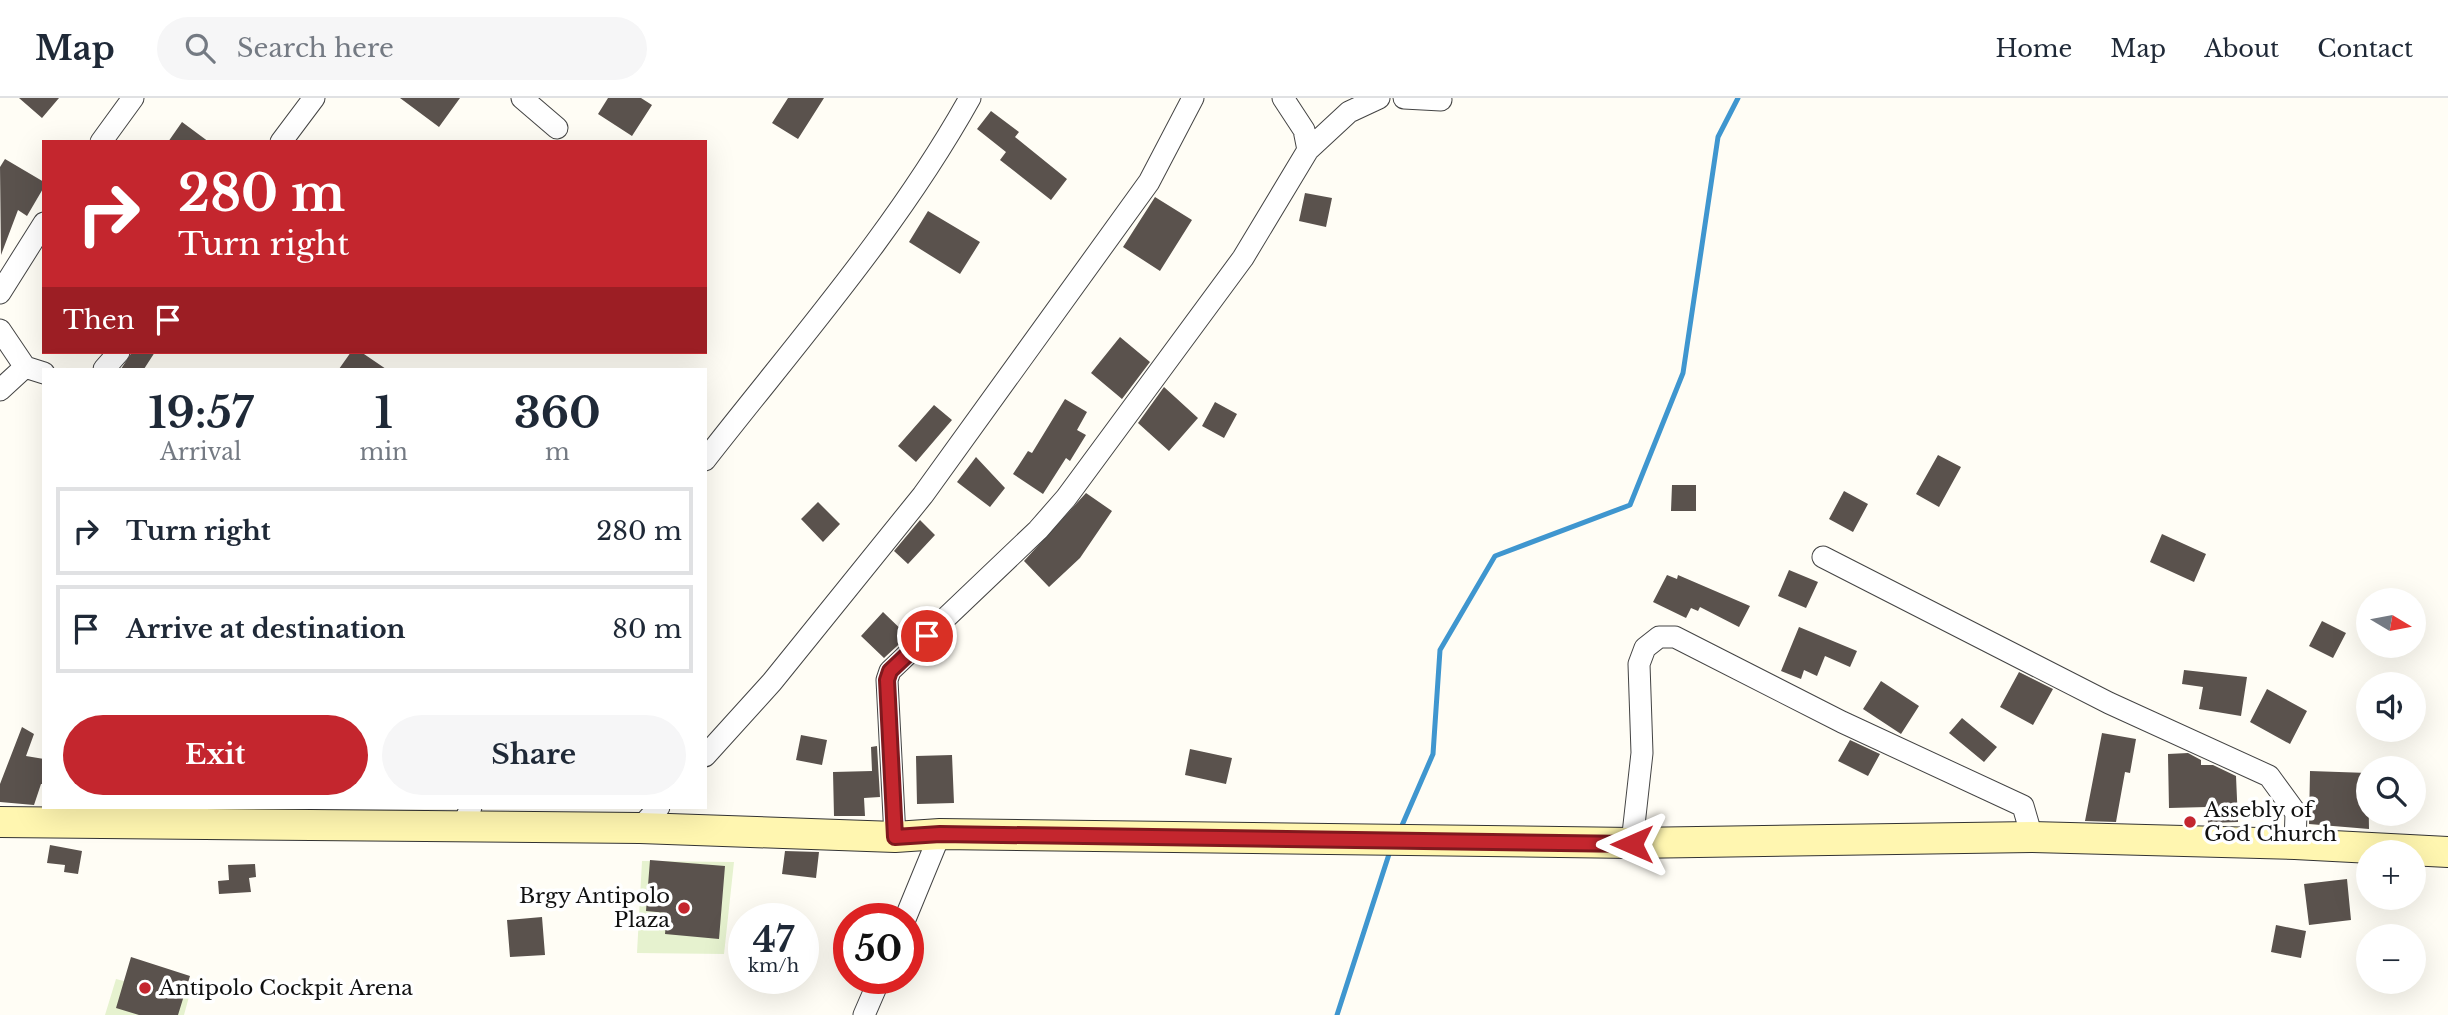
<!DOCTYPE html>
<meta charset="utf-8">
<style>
:root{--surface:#fff;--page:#f6f6f7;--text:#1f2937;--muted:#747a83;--line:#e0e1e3;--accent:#c4262e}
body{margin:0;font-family:"Libre Baskerville",serif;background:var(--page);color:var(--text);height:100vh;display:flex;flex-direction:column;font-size:26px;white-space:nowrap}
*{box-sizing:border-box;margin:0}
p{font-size:23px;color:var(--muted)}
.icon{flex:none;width:38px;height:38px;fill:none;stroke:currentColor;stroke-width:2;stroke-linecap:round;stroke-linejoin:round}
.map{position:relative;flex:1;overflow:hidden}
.drawer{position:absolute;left:42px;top:270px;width:665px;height:441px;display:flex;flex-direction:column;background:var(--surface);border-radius:0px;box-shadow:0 7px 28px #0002}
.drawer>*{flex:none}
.banner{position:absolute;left:42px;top:42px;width:665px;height:214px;border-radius:0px;box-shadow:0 7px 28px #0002;background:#c4262e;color:#fff;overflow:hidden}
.needle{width:46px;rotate:100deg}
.fabs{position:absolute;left:2356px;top:490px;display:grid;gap:14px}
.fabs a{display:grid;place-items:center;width:70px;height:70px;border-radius:50%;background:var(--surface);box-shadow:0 7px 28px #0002;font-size:35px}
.speed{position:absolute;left:728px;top:805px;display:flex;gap:14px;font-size:35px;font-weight:700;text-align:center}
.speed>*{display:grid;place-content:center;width:91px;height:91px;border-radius:50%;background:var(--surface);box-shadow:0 7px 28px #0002;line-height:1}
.speed small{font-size:18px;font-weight:400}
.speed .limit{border:10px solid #d22;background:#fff;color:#111}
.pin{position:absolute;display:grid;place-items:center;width:60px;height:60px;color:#fff;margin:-30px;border:4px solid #fff;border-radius:50%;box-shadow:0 2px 7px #0007}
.me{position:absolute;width:77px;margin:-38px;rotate:270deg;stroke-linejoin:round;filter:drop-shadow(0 0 5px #0008)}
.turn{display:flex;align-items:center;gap:24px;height:147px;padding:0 21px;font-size:32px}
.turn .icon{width:91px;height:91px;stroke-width:2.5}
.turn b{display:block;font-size:49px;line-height:60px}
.then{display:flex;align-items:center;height:66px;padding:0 21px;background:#0003;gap:14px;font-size:26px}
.eta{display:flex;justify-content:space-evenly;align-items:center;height:119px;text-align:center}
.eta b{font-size:42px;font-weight:800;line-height:49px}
.primary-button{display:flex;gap:14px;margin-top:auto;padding:14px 21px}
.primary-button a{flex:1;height:80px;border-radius:42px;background:var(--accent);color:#fff;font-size:28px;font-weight:800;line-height:80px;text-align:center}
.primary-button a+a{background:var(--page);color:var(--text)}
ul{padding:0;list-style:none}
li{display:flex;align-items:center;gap:21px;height:88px;margin:0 14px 10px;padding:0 7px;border:4px solid var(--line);border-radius:0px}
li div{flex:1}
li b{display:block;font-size:26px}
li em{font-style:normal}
header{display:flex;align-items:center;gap:42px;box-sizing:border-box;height:98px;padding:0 35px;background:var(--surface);border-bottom:2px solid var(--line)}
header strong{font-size:33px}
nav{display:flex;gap:38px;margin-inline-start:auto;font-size:24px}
.search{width:490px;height:63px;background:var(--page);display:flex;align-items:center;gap:18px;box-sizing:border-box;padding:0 24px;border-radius:38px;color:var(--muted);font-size:26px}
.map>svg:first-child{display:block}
.pitch{fill:#e6f2cf}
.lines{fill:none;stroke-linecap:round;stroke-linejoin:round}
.stream{stroke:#3f96cf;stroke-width:5}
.building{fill:#5a524d}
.street-casing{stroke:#444;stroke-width:23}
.secondary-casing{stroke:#333;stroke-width:32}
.street{stroke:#fff;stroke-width:21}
.secondary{stroke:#fff6b0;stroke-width:30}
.route-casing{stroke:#7f191e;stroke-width:18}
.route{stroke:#c4262e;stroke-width:12}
.poi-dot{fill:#c4262e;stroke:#fff;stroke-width:2.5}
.labels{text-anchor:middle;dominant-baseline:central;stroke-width:7;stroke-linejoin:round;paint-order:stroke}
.poi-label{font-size:21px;fill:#111;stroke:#fff;text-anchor:start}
</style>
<header>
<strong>Map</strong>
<div class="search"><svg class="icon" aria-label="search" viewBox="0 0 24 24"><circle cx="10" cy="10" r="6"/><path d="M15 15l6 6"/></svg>Search here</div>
<nav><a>Home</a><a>Map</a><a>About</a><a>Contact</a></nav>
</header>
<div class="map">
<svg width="2448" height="917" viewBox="0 0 2448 917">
<rect width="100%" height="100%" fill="#fffdf5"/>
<path class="pitch" d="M642,763L734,764L724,856L637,855Z
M132,873L190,895L184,917H105L116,881L128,884Z"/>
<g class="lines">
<path class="stream" d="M1400,732L1433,656L1440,552L1495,458L1630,407L1683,275L1718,39L1738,0
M1337,917L1391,750"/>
</g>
<path class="building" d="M19,0H59L42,20Z
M400,0H460L439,29Z
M608,0H641L652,7L632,38L598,16Z
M788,0H824L798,41L772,25Z
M991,13L1019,34L1015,39L1067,81L1051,102L1000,62L1006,54L977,31Z
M182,24L209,44H168Z
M5,61L44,84V89L27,118L18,112L1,157L0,69Z
M1305,95L1332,100L1326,129L1299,123Z
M1155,99L1192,122L1160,173L1123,149Z
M928,113L980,144L960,176L909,144Z
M1120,239L1150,264L1122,301L1091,275Z
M132,254H155L144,271H121Z
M351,254H361L386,271H339Z
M1164,289L1198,320L1169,353L1138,325Z
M1065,301L1087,314L1077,332L1086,337L1070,363L1066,360L1043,396L1013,376L1028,353L1032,355Z
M1215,304L1237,316L1224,340L1202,328Z
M934,307L952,322L916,364L898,348Z
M1938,357L1961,369L1939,409L1916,396Z
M976,359L1005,390L990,409L957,384Z
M1672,387H1696V413H1671Z
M1844,393L1868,406L1853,434L1829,421Z
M1086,395L1112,413L1080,460L1049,489L1024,463Z
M818,404L840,426L823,444L801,421Z
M920,422L935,437L908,466L894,453Z
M2162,436L2206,456L2194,484L2150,464Z
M1789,472L1818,484L1806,510L1778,498Z
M1667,477L1677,481L1678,477L1750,508L1739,529L1700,509L1698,513L1691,510L1686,520L1653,504Z
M883,514L908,538L884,560L861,538Z
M2322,523L2346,535L2333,560L2309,548Z
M1799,529L1857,553L1850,569L1825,558L1817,578L1804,572L1801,581L1781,573Z
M2184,572L2247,579L2241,618L2199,611L2203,589L2182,586Z
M2019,574L2053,591L2033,627L2000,609Z
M1881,583L1919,608L1901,636L1863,611Z
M2267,591L2307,613L2290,646L2250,624Z
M1962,620L1997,649L1984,664L1949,635Z
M22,629L34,636L26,658L44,661V686H41L34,707L0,704V686Z
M2102,635L2136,641L2130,675L2125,674L2116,724L2085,723Z
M801,637L827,642L822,667L796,662Z
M1850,642L1880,656L1868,678L1838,663Z
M877,648L880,699L864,700L865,718H834L833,674L872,673L871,649Z
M1190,651L1232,660L1226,686L1185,677Z
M2188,655L2201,662V667H2213L2236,678L2238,724L2208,725L2207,709L2169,710L2168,656Z
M952,657L954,705L917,706L916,658Z
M2310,673L2368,675L2369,731L2309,726Z
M50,747L82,753L78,776L64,774L65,767L47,765Z
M785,753L819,754L816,780L782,776Z
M650,762L725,768L719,841L665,836L667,815L646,813Z
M255,766L256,779L249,780L251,794L219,796L218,783L229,782L228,767Z
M2347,781L2351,822L2309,827L2304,786Z
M542,819L545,857L510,859L507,822Z
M2276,827L2306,833L2301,860L2271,854Z
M131,859L190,878L178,917H139L116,910Z"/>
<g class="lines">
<defs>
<path id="street" d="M522,0L557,30
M1283,0L1304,32L1308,52L1349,14L1379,0
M1404,0L1441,2
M101,44L133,0
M281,44L314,0
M0,195L44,125
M0,232L25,269
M104,271L119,254
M0,292L25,269L44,275
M705,362C797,244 897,131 970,0
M1823,459L2109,605L2269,678L2296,715L2295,746
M705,658L772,584L923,397L1149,84L1193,0
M462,729L471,709
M640,730L659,709
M895,739L887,582L890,573L1038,432L1066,400L1243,160L1308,52
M1632,745L1642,655L1639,566L1645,550L1659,539H1675L1842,624L2023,708L2032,739
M905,821L940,736
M864,917L880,880"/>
<path id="secondary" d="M0,724L640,730L895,739L940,736L1632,745L2032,739L2295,746L2448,754"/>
</defs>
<use href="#street" class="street-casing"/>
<use href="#secondary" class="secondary-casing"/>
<use href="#street" class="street"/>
<use href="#secondary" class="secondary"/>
</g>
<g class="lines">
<defs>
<path id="route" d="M927,538L890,573L887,582L895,739L940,736L1632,746"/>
</defs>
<use href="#route" class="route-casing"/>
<use href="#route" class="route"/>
</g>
<g class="poi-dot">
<circle cx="2190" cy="724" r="7"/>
<circle cx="684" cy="810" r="7"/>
<circle cx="145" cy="890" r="7"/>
</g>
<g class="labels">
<g class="poi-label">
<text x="2204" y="712">Assebly of<tspan x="2204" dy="24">God Church</tspan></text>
<text x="670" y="798" text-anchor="end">Brgy Antipolo<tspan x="670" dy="24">Plaza</tspan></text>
<text x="159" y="890">Antipolo Cockpit Arena</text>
</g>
</g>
</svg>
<div class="fabs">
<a><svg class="needle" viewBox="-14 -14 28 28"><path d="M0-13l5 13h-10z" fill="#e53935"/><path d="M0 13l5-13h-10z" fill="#747a83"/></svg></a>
<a><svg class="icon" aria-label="sound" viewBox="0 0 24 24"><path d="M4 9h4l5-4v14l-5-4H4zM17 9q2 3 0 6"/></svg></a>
<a><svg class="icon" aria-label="search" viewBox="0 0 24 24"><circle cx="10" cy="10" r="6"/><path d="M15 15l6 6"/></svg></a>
<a>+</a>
<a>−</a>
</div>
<div class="speed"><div>47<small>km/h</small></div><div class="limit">50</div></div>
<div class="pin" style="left:927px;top:538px;background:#d93025"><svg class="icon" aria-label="arrive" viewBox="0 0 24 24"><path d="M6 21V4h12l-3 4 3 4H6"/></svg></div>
<svg class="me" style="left:1632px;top:746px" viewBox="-20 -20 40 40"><path d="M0-17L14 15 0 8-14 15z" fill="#c4262e" stroke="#fff" stroke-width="4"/></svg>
<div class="banner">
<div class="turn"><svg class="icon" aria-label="right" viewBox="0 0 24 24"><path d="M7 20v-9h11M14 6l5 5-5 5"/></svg><div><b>280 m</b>Turn right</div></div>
<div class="then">Then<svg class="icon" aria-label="arrive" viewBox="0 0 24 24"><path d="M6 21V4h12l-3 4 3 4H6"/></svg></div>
</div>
<section class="drawer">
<div class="eta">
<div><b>19:57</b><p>Arrival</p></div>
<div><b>1</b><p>min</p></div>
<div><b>360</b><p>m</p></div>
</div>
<ul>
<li><svg class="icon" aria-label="right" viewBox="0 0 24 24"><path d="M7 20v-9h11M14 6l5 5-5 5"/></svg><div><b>Turn right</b></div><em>280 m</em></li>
<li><svg class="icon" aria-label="arrive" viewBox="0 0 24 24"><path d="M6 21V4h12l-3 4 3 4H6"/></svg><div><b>Arrive at destination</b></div><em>80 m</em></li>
</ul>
<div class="primary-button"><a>Exit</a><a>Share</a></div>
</section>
</div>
